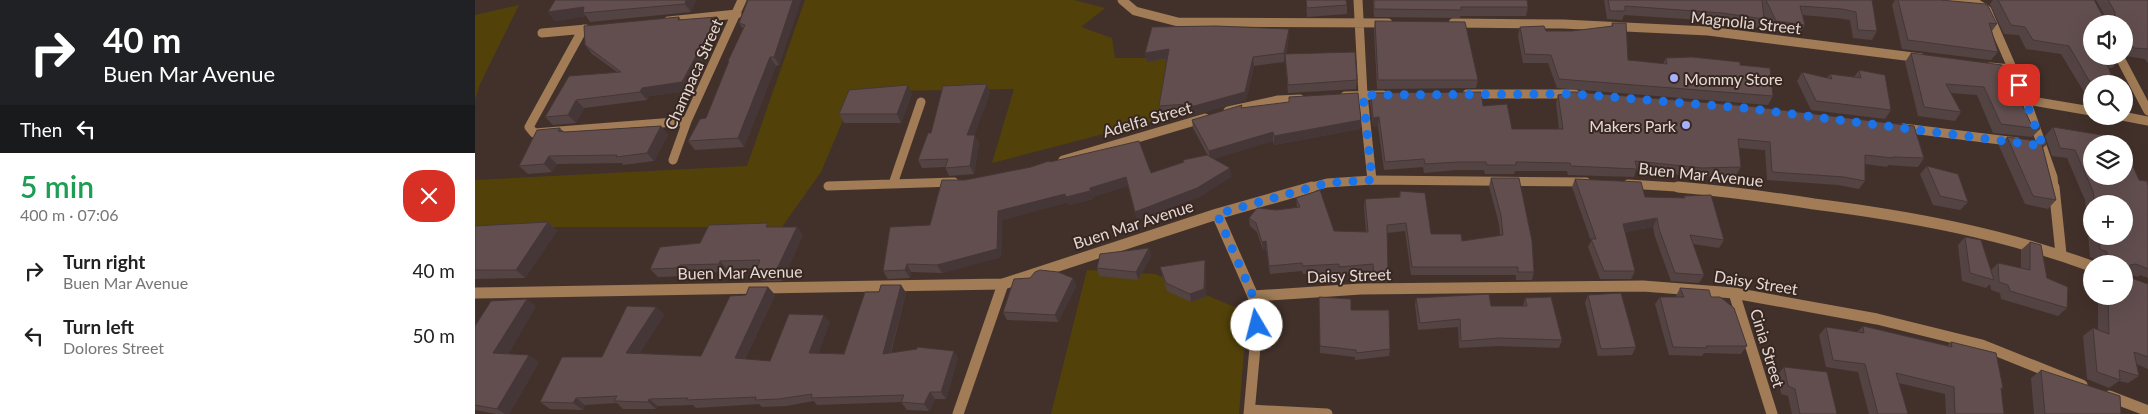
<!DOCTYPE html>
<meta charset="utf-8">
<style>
:root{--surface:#fff;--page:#f6f6f6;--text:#222;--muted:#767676}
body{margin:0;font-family:Lato,sans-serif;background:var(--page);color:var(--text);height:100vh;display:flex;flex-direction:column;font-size:19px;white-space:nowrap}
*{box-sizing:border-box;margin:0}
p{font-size:16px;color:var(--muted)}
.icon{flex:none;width:28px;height:28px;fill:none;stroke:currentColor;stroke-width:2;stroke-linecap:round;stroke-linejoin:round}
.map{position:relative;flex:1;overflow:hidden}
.side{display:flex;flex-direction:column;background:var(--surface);width:475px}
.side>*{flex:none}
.top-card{background:#202124;color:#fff;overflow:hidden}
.controls{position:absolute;left:1608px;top:15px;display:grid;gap:10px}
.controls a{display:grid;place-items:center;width:50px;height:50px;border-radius:50%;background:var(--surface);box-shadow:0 5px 20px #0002;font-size:25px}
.pin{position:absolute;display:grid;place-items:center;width:42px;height:42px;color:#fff;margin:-21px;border-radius:10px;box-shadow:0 2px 8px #0006}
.me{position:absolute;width:55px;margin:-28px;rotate:352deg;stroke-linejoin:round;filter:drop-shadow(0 0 4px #0008)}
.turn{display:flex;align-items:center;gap:18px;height:105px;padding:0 20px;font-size:22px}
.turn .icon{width:65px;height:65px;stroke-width:2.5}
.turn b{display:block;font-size:35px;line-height:42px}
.then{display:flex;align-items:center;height:48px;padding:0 20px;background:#0003;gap:10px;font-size:19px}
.round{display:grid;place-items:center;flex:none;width:52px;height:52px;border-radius:20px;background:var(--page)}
.head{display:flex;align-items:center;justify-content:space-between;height:85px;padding:0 20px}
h1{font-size:30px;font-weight:600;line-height:38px;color:#1e9e55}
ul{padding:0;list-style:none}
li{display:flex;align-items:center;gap:15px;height:65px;padding:0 20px}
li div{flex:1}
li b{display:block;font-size:19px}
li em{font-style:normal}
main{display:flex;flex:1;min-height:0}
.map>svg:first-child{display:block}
.green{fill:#524209}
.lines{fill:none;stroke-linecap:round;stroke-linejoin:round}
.service{stroke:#a17c56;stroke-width:11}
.minor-far1{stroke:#a17c56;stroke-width:9}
.minor{stroke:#a17c56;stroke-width:11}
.tertiary-far1{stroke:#a17c56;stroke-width:9}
.tertiary{stroke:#a17c56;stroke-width:11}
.wall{fill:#544343;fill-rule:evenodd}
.shaded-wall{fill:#453737}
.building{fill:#624e4e;stroke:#453737}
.route{stroke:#1a73e8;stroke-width:9;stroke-dasharray:0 16.2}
.poi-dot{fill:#a5b1fc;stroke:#372720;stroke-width:2}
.labels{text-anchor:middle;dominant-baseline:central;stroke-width:4;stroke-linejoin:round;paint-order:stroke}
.street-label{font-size:16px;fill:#e5d9d5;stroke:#372720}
.poi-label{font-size:16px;fill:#e5d9d5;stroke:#372720;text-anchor:start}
</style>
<main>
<section class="side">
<div class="top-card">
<div class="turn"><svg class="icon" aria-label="right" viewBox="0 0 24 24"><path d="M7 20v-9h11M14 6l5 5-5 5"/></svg><div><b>40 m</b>Buen Mar Avenue</div></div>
<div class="then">Then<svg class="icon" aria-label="left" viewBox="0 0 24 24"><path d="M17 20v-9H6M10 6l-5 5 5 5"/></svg></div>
</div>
<div class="head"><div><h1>5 min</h1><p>400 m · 07:06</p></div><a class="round" style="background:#d93025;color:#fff"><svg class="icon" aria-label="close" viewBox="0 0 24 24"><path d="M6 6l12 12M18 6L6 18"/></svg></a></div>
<ul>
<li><svg class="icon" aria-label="right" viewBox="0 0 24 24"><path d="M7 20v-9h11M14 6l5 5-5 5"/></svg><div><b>Turn right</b><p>Buen Mar Avenue</p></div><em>40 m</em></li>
<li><svg class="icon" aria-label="left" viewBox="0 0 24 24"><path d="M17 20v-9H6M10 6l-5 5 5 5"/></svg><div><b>Turn left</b><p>Dolores Street</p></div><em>50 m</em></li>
</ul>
</section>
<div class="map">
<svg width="1673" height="414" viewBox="0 0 1673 414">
<rect width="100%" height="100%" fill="#42312a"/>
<path class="green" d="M330,0H599L630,8L606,27L637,38L640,58H692L682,120L517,163L539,89L410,91L379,94L346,172L307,227H0V180L272,166Z
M44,5L5,84L0,100V15Z
M612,270L680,274L772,312L764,414H576Z"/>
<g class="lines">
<path class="service" d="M775,410L852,414"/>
<path class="minor-far1" d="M647,0L660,11L703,22L913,23
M883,0L888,95L897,180
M1474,0L1501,3L1512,10L1551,100L1578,177L1579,188
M193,21L262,14
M978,23L1088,24L1233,31L1446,58
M108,29L54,127L59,133L212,121
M67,33L111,29
M1644,56L1673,111
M1515,67L1536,69
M992,94H1100
M870,96L908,95
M1551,100L1616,111
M753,111L803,100L825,99
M1647,116L1673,121
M1428,128L1542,142
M198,160L212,121L267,0
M588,160L730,118
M418,184L446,102
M353,186L479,182"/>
<path class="minor" d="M1579,187L1586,254
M1259,293L1297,414
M778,296L886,289L1168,286L1259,293L1402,319L1507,345L1607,385
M1634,396L1673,411
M483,414L528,284"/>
<path class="tertiary-far1" d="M1153,184L1217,188
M833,188L852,183L897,180L1111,182"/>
<path class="tertiary" d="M1203,187C1248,191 1294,197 1339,204C1434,216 1526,233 1616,266
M742,214L778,296L782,325L774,414
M0,293L528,284L742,214L837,187"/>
</g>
<path class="wall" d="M221,0L216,12L115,22L111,16L80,21L73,12Z
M273,0H326L304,65L301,66L269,147L220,150L213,141L231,118L254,62L253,61L268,29L264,23Z
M831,0H871L872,5V14L832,17Z
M898,0H1052L1053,7L1051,16H985V18L899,17Z
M1129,0H1397L1402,31L1397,40L1378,38L1375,20L1362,18L1327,15L1330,25L1325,33L1296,29L1288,13L1289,19L1285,28L1243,21L1149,15L1147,20L1132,19Z
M1420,0H1466L1522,24L1517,31L1523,52L1516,60L1427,49L1417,5Z
M1518,0H1619L1629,18L1632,20L1621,0H1673V63L1670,59L1651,56L1649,54V24H1616L1643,56L1645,60L1637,68H1634L1616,84V94L1609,92L1586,54L1551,49L1544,35L1529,34L1515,4Z
M204,17L206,20L248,26L214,91L174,96L172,100L109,108L101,123L78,125L70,117L142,72L117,54L110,45Z
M900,21L1003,80L1001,88L902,89L899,30Z
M1137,23L1153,60L1188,64L1191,58L1265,65L1298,96L1293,105L1082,88L1073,63H1048L1043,36L1045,27L1071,31H1097L1136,27Z
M814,37L811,54L882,80L881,89L813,93L810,55L809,62L779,66L771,100L713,117V113L686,115L684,106L692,59L672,62L670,53Z
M1436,53L1529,69L1543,90L1541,92L1556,124L1565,129L1557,137L1518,133L1502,95L1476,93L1486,112L1480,121L1443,116L1430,62Z
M1384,70L1416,110L1410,119L1336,110L1322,81L1327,72L1352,78L1355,74L1379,77Z
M1089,92L1449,158L1443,167L1413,165L1412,167L1390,164V181L1384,189L1363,185L1292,180L1290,150L1264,148L1266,167L1261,175L1223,177L1161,170L1159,177L1093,175L1092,171H1040L1039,174H1010L1009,170H981L949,173L948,167L909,170L903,126L898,127L895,101L896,93L1008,106L1037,129H1084L1081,103L1083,95L1088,94Z
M515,93L499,135L504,143L499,174L474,176L470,167L447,168L443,160L456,133Z
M437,94L426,123H369L364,114Z
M767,108L886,120L885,129L799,145L798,141L738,159L755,168L756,177L724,197L662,220L653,186L617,197L618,199L594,205L593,202L527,220L526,257L467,273L436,272L435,278L413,279L408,271L455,225L490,180L556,167L575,162L676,173L708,163V160L733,156L718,128L717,120Z
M186,126L193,135L179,161L148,165L147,163L82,164L77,172L53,174L44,166L85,128L89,132Z
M1578,127L1673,186V278L1665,275L1663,277L1652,273L1656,278L1673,284V369L1661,364L1664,376L1653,383L1644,381L1634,388L1612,379L1608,336L1618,328L1623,330V296H1649V264H1623V260L1615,257L1610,200L1592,158L1577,156L1570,136ZM1616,204H1649V236H1616Z
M1532,137L1571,145L1568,148L1581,200L1573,209L1550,204L1524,146Z
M1452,166L1493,202L1485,210L1458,205L1445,174Z
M1016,178L1059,272L1057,280H1041V275H936L930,231L912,233L913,274L912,282H898L897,272L863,275V273L828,274L827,271L795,274L791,249L788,250L782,232L775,226L774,218L802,210L822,207L821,198L859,231L891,232L889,207L890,199L924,197L925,191L956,234L987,241L1025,236L1024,224L1014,186Z
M1100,179L1170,197L1208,198L1209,196L1249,240L1244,248L1218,244L1229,275L1224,283L1196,281L1180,237L1178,227L1150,232L1160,271L1156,279H1125L1113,247L1116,241L1097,187Z
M73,222L82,231L50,278L0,279V226Z
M296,227H322L328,235L307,281H287L280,273L282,268L252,269L251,272L212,273L211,276L183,277L175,269L225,243Z
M1490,237L1516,270L1523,263L1546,268V250L1555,242L1572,278L1592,308L1583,316L1526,299L1525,293L1516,290L1515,284L1511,288L1487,281L1483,245Z
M674,248L676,256L663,280L624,276L622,268Z
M685,267L731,269V297L716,302L692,291Z
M598,278L601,286L583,322L532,320L528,312Z
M426,285L431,293L416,353L479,351L483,358L471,399H460L454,411L432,410L426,402L342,405L339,401L311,406L287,407L284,404L221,408L218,405L183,406L181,409H148L142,403L110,405L108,410L75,409L65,402L127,357L181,307L189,315L164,354L226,356L271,295L293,287L300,295L270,359L295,361L355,322L343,353L369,354L404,292Z
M1205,288L1236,297L1272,346L1266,354L1229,353L1227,356L1194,355L1180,304L1185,297H1201V296Z
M1113,295L1161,347L1157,355L1123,356L1110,303Z
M941,298L1016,306H1048L1050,298L1087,340L1084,348L1023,346L984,348L983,327L943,330L940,305Z
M844,305L876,310L915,349L914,356L880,360V357L845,353Z
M61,306L33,354L64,362L34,414H21L0,410V326Z
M1388,326L1472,346L1476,342L1528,388L1526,390L1529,414H1471L1470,394L1424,383L1433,414H1394L1383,372L1351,367L1344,335L1351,327L1382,332Z
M1309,367L1362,414H1317L1313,396L1306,394L1303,374Z
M1566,370L1646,414H1559L1556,378Z"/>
<path class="shaded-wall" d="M211,0H221L216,12L210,4Z
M318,0H326L304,65L299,57Z
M109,7L108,13L111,16L80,21L73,12Z
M242,17L248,26L214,91L174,96L172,100L165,92L167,88Z
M814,29V37L809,62V53Z
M694,49L695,58L672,62L670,53Z
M295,57L301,66L269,147L263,138Z
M778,57L779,66L771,100L713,117L712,108Z
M512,84L515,93L496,143L492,135Z
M433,85L437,94L426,123L422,114Z
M101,100L109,108L101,123L93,115Z
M904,117L903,126L898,127V118Z
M886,120L885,129L799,145V136Z
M186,126L193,135L179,161L172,153Z
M798,132V141L735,160L734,151Z
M500,135L504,143L499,174L495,166Z
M74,156L82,164L77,172L69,164Z
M755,168L756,177L724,197L662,220L660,212Z
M651,177L653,186L617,197L615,188Z
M615,191L618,199L594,205L591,197Z
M590,194L593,202L527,220L526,257L467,273L462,265L523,211Z
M1182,218L1178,227L1144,233L1148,224Z
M73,222L82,231L50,278L41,270Z
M322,227L328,235L307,281L300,273Z
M791,241V249L788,250L787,242Z
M674,248L676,256L663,280L661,272Z
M730,260L731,269V297L716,302L715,294Z
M245,261L252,269L251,272L244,264Z
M432,264L436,272L435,278L430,270Z
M205,265L212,273L211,276L203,268Z
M598,278L601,286L583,322L580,315Z
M426,285L431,293L413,361L408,354Z
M293,287L300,295L267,365L260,358Z
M52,299L61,306L29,361L18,353Z
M181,307L189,315L160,361L151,353Z
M349,315L355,322L341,361L334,353Z
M479,351L483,358L471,399L466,392Z
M54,355L64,362L34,414H30L22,409Z
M455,392L460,399L454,411L449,404Z
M101,398L110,405L108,410L98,403Z
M174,399L183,406L181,409L173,402Z"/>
<path class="building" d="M80,0H211L210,4L108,13L109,7L73,12Z
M273,0H318L299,57H295L263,138L213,141L225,119L231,118L254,61H253L270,25L264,23Z
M831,0H871L872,5L832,8Z
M899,0H1052L1053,7H986V10L899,9Z
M1133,0H1287L1289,19L1247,13L1150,6V11H1135Z
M1291,0H1397L1402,31L1383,30L1381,12L1367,9L1325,6L1330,25L1301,21Z
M1423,0H1466L1510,4L1513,6L1522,24L1514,23L1523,52L1433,40Z
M1523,0H1619L1629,18L1635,22L1640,18V12L1633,0H1673V49L1659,48L1653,41L1649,42V24H1616V56H1643L1645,60L1629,57L1640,84H1616L1594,46L1558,40L1550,27L1536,25Z
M204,17L203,20L242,17L207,82L167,88L165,92L101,100L93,115L70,117L94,76L146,72L110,45L109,26Z
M900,21L990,22L1003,80H903Z
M1137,23H1151L1153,60L1192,64L1191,58L1217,57L1265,62V65L1295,68L1298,96L1084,79L1076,55L1050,54L1045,27L1069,26L1071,31H1097L1138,26Z
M741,26L814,29L809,53L778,57L770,92L712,108L713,104L684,106L694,49L670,53L677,27Z
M880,52L882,80L813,85L810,54Z
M1436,53L1527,65L1529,69L1535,70L1543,90L1540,89L1556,124L1564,125L1565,129L1526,124L1509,87L1471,84L1486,112L1449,107Z
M1384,70L1410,75L1416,110L1341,101L1327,72L1357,79L1355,74L1386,78Z
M512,84L492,135H500L495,166L470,168L473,159L443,160L453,133H456L468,86Z
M433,85L422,114H364L374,90Z
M1006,92L1008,106L1032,104L1037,129H1088L1083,95L1090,94L1089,92H1101L1273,106L1439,126L1449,158L1418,157V158L1390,155V181L1369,177L1297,172L1295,142L1263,139L1266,167L1227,168L1160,161L1162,169L1096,166L1095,163L1041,162V165H1012L1011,162H983L950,164L949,159L910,162L904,117L898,118L896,93Z
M883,93L886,120L799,136L798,132L734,151L717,120L767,105L766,108L814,102V97Z
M186,126L172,153L141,157L142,155L74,156L69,164L44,166L62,130L85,128L83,131L90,132Z
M1578,127L1645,138L1648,144H1616V176H1649V145L1664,180L1672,181L1673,186V269L1661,264L1655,265L1652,272L1656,278L1673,284V357L1659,352L1664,376L1644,370L1645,380L1622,372L1618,328L1634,334L1633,296H1649V264H1633L1632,252L1625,249L1623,236H1649V204H1620L1618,191L1600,150L1585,148Z
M1532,137L1570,142L1571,145H1567L1581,200L1558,196Z
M664,141L676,173L709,162L708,160L732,155L755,168L722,188L660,212L651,177L615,188V191L591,197L590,194L523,211L522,249L462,265L432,264L430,270L408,271L415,227L455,225L467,180H490L556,167L574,161L575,162Z
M1452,166L1483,174L1493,202L1465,196Z
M1016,178H1044L1057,241L1059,272H1043V267H937L931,223L912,225L913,274H899L898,264L864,267V264L828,266L827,263L794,266L791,241L787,242L781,223L774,218L782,208L802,210L825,207L821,198L845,190L859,231L893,232L890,199L925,197V191L950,193L956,234H986L987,241L1028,235L1026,215Z
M1100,179L1166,182L1170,197L1210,198L1209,196L1236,195L1249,240L1215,235L1229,275L1200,273L1184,229L1182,218L1148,224L1160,271H1129L1116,239H1121Z
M73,222L41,270H0V226Z
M293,223L291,227H322L300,273H280L285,260L245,261L244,264L205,265L203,268L175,269L185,247L225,243L234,225Z
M1490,237L1506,240L1519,280L1495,273Z
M1555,242L1566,245L1572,278L1593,287L1592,308L1535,291L1533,285L1524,282L1523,263L1555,270Z
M674,248L661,272L622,268L625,254Z
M730,260L729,289L715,294L691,283L685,267Z
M565,270L583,272L598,278L580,315L528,312L539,279L555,278L560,272Z
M406,285H426L408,354L442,349V347L479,351L466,392H455L449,404L426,402L429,395L336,398L337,394L304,399L280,400L281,397L212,400L213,398L174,399L173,402L139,401L142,396L101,398L98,403L65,402L87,357H127L152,306L181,307L151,353L226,356L255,296L271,295L274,287H293L260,358L295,361L314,314L349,315L334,353L369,354L390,292H404Z
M1205,288L1234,290L1236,297H1245L1259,308L1272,346H1231L1232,348L1198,347L1185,297H1209Z
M1146,293L1161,347L1126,349L1113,295Z
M1014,294L1016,306H1052L1050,298L1076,297L1087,340L1025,338L986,341L985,319L945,323L941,298Z
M844,297L876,299V310H914L915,349L881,353V350L845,346Z
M52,299L18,353L54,355L22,409L0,405V326L16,301Z
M1388,326L1477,347L1476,342L1521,353L1528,388H1526L1529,414H1480L1479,387L1421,373L1433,414H1403L1390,364L1358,360L1351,327L1389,333Z
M1309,367L1352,372L1362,414H1325L1320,389L1313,386Z
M1566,370L1645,396L1646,414H1570Z"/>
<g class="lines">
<path class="route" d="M782,325L778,296L742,214L852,183L897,180L888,95L1099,94L1269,108L1568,146L1544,85"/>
</g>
<g class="poi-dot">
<circle cx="1199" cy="78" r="5"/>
<circle cx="1211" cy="125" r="5"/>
</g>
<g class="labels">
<g class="street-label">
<text transform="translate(1271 22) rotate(6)">Magnolia Street</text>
<text transform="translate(218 74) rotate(-66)">Champaca Street</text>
<text transform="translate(672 119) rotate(-16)">Adelfa Street</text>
<text transform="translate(1226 174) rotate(6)">Buen Mar Avenue</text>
<text transform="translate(658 224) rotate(-18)">Buen Mar Avenue</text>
<text transform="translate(265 272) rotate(-1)">Buen Mar Avenue</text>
<text transform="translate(874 275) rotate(-2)">Daisy Street</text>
<text transform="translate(1281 282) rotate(9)">Daisy Street</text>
<text transform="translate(1293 348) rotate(73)">Cinia Street</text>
</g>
<g class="poi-label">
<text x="1209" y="78">Mommy Store</text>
<text x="1201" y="125" text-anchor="end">Makers Park</text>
</g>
</g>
</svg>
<div class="controls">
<a><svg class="icon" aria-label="sound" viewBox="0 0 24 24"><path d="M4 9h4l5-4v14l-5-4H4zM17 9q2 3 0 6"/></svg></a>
<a><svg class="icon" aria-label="search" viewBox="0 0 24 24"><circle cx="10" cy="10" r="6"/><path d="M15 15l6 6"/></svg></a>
<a><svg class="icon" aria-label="layers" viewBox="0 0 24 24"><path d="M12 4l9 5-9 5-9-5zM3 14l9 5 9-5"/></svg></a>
<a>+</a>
<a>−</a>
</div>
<div class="pin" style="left:1544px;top:85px;background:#d93025"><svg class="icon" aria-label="arrive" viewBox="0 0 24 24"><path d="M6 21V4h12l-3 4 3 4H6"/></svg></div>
<svg class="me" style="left:782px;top:325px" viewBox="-20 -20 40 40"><circle r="19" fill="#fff"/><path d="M0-13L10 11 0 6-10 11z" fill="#1a73e8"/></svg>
</div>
</main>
